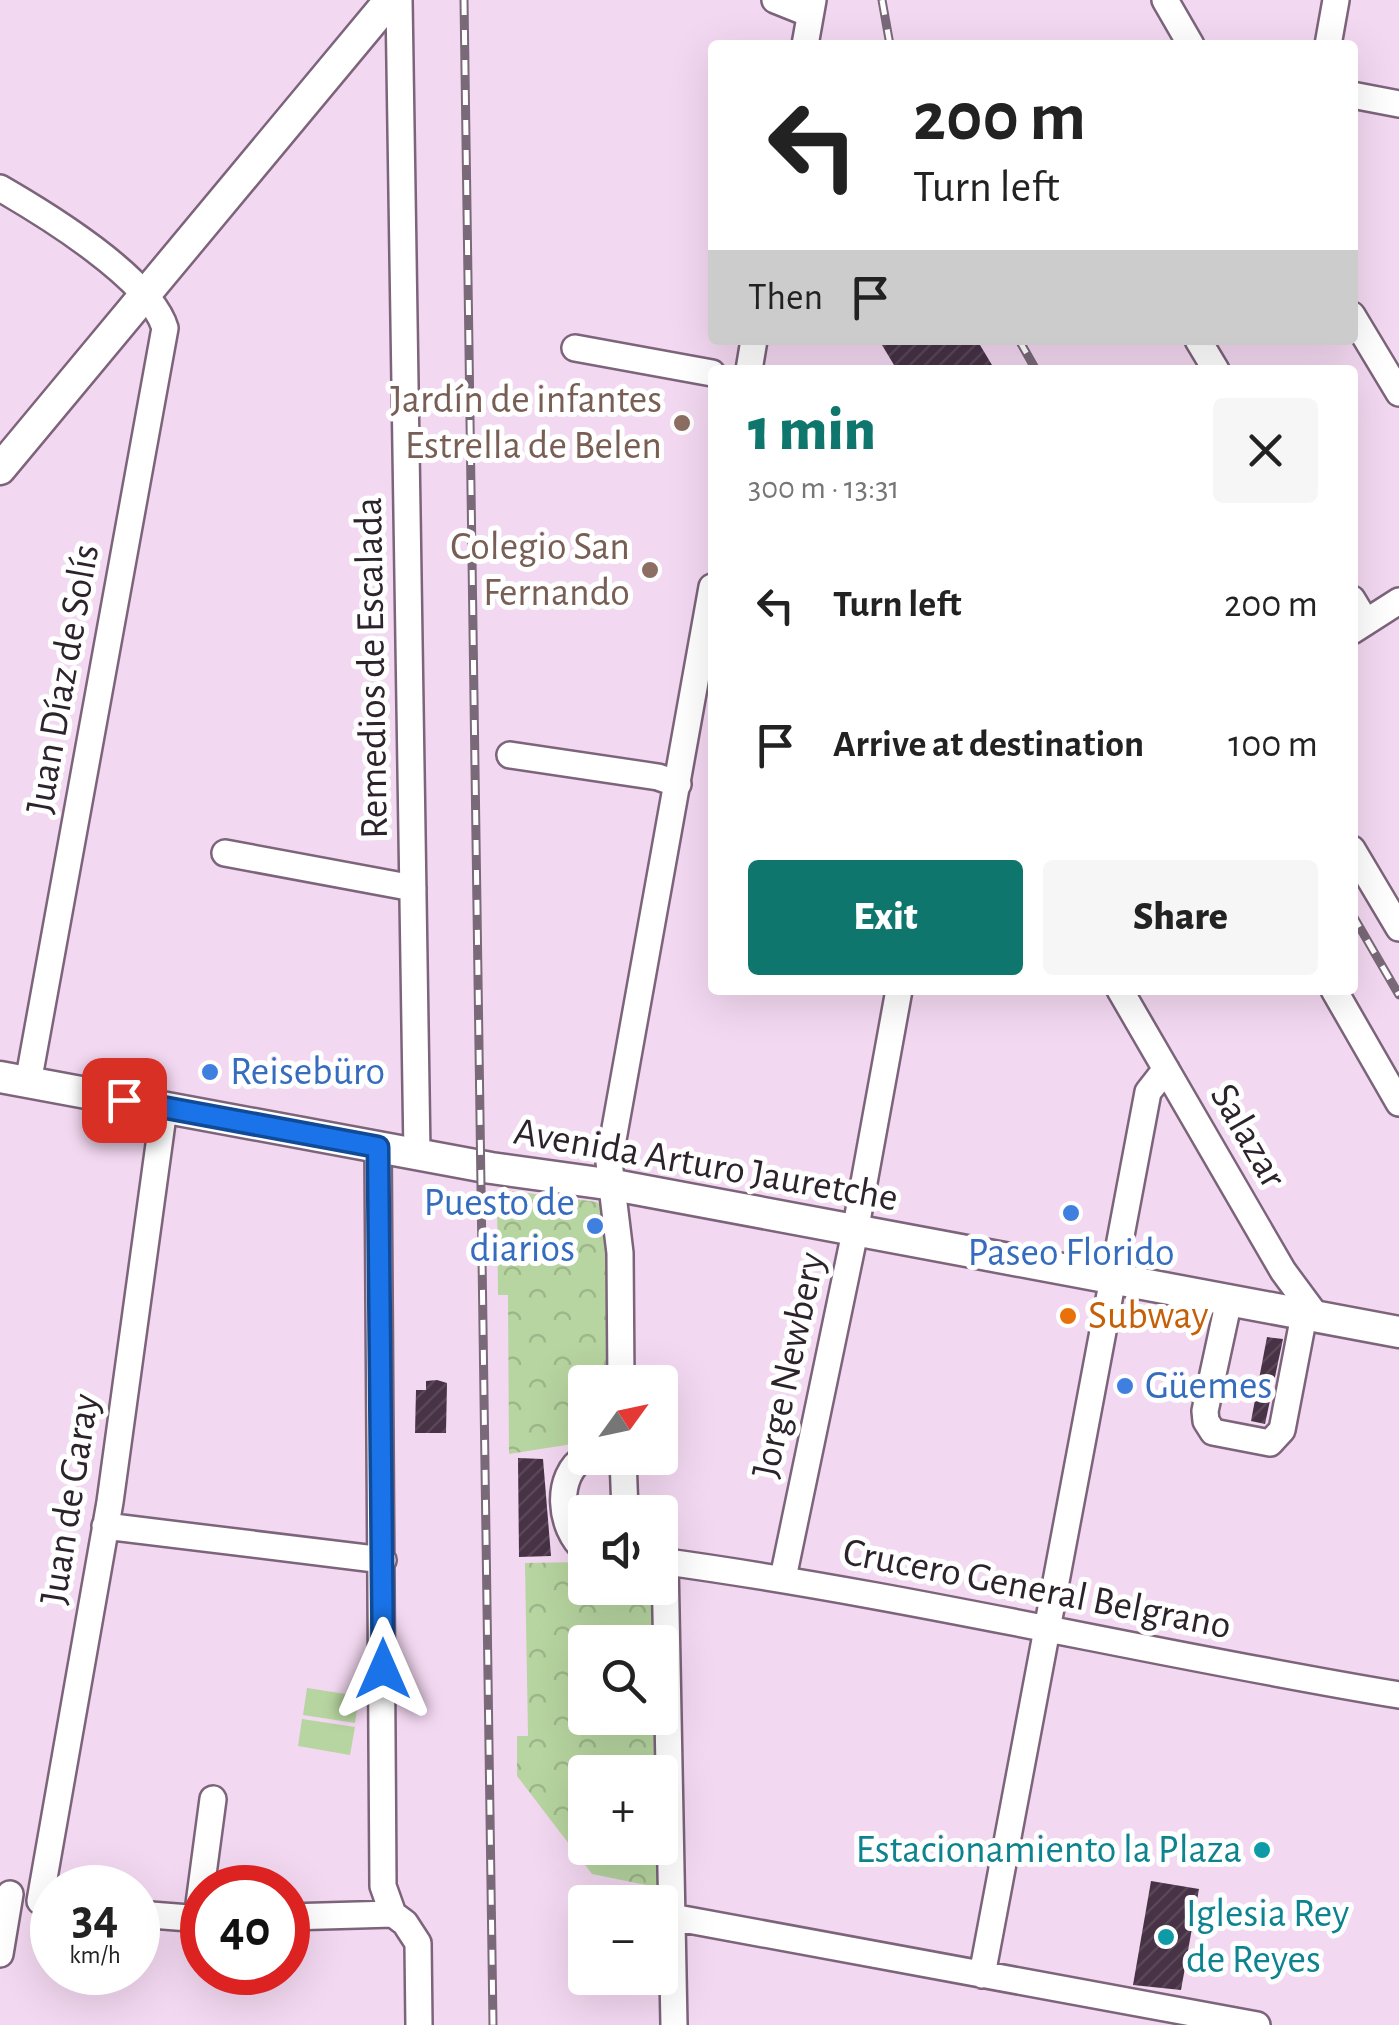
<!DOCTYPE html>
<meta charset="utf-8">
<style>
:root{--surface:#fff;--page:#f6f6f6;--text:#222;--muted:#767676;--accent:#0f766e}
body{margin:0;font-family:"Alegreya Sans",sans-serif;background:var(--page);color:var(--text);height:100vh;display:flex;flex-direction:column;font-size:38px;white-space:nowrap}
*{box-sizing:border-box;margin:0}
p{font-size:32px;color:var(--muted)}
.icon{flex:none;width:55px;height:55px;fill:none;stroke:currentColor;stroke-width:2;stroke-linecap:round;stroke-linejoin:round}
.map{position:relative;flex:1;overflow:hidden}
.panel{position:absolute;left:708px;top:365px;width:650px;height:630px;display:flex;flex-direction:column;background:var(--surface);border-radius:10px;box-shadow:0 10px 40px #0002}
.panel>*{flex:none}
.guide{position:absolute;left:708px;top:40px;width:650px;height:305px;border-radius:10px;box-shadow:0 10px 40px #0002;background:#fff;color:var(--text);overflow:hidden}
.needle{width:65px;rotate:57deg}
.controls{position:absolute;left:568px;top:1365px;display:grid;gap:20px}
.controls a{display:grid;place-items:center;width:110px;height:110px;border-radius:10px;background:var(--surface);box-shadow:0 10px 40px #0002;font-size:50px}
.speed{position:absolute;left:30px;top:1865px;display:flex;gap:20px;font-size:50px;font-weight:700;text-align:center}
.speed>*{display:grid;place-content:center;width:130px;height:130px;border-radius:50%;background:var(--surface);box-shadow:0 10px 40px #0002;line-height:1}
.speed small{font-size:25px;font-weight:400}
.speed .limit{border:15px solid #d22;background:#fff;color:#111}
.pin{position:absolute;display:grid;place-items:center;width:85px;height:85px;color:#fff;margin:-42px;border-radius:20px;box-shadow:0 5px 15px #0006}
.me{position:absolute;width:110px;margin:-55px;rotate:0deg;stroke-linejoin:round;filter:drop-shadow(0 0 8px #0008)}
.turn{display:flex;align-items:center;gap:35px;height:210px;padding:0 40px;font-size:45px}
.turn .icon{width:130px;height:130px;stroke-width:2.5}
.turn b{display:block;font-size:70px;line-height:85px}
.then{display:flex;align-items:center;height:95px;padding:0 40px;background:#0003;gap:20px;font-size:38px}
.round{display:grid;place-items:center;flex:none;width:105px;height:105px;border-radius:10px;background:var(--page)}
.headline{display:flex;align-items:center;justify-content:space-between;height:170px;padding:0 40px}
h1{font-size:60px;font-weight:800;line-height:75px;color:var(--accent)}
.primary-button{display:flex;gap:20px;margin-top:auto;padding:20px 40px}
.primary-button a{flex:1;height:115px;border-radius:10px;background:var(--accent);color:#fff;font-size:40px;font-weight:800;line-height:115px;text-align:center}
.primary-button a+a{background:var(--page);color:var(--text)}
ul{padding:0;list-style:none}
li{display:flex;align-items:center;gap:30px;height:140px;padding:0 40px}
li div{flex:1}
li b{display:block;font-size:38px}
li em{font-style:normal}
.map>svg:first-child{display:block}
.grass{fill:#b7d5a0}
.park{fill:url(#park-crowns)}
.building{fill:url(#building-hatch)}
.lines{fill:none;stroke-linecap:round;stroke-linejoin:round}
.minor-casing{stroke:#7c647a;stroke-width:30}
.major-casing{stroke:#7c647a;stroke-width:35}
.minor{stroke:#fff;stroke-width:25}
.major{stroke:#fff;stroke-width:30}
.rail-casing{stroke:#7a6978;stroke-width:9}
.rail{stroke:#fff;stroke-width:5;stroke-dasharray:15;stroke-linecap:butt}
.route-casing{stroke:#114b97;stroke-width:25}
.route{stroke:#1a73e8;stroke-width:18}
.education-dot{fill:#8d6e63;stroke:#fff;stroke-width:4}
.shop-dot{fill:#3f7fe0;stroke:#fff;stroke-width:4}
.food-dot{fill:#e8710a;stroke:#fff;stroke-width:4}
.culture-dot{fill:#0f9aa8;stroke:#fff;stroke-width:4}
.labels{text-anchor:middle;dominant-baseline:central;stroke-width:10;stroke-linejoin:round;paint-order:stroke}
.education-label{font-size:40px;fill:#785e54;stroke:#fff;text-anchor:end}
.street-label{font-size:40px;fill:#2d232c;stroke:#fff}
.shop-label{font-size:40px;fill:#366cbe;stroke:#fff;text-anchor:start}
.food-label{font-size:40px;fill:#c56008;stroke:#fff;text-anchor:start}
.culture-label{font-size:40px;fill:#0d838f;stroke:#fff;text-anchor:end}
</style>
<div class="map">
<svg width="1399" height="2025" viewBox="0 0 1399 2025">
<defs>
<pattern id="park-crowns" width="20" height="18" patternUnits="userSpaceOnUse" patternTransform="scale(2.5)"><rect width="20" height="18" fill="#b7d5a0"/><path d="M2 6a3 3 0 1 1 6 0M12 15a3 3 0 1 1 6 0" fill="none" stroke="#9eb78a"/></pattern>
<pattern id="building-hatch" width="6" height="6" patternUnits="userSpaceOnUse" patternTransform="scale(2.5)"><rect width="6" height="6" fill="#473246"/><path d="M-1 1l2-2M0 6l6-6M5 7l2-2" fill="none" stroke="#594758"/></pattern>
</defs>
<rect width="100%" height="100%" fill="#f3d8f1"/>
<path class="grass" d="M307,1688L359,1696L355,1723L303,1715Z
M302,1719L355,1727L350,1755L298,1746Z"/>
<path class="park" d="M497,1189L597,1202L607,1212L609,1382H585V1442L509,1454L508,1295H498Z
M585,1562V1588H649L655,1599V1642H585V1718H657L658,1772H585V1848H660L661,1888L592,1874L517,1776V1736H528L525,1563Z"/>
<path class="building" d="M879,340H977L995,370H897Z
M1267,1337L1283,1339L1265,1424L1251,1421Z
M437,1380L447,1383L446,1433H415L416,1390H426V1381Z
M518,1458L543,1459L551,1556L519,1557Z
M1151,1881L1199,1889L1181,1990L1133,1985Z"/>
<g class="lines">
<defs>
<path id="minor" d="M399,0L417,1154
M775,0L810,14
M1165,0L1191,45
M805,45L813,0
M1328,45L1336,0
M1352,95L1399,104
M0,188C45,214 150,278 165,328L28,1083
M1352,315L1399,393
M1198,340L1216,370
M575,348L712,373
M749,370L754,340
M1352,599L1366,622
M1352,631L1399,601
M510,755L658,777L678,784
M1352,849L1399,928
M225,853L413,888
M1120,990L1283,1271L1317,1317
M1334,990L1399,1103
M378,1147L383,1886L393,1914L405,1923L418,1943L419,2025
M1229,1300L1205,1411L1206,1421L1213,1432L1270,1443L1282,1430L1304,1315
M621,1382L620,1253L609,1162L712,587
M585,1457C554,1475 559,1529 585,1550
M623,1458L625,1512
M105,1526L383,1560
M660,1561C908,1595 1152,1654 1399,1695
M665,1561L674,2025
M783,1578L855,1232L899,990
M40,1901L110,1502L164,1108
M138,1914L202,1919
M288,1917L393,1914
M672,1917L1257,2025
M197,1919L213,1799
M0,1954L10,1894
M982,1975L1148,1092L1166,1069"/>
<path id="major" d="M0,469L390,0
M0,1077L491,1168L614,1185L1399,1332"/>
</defs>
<use href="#minor" class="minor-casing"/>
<use href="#major" class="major-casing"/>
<use href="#minor" class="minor"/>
<use href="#major" class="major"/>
<defs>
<path id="rail" d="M464,0L493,2025
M882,0L890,45
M1019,340L1036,370
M1352,914L1399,995"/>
</defs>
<use href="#rail" class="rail-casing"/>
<use href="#rail" class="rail"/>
</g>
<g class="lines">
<defs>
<path id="route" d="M124,1100L378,1147L383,1669"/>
</defs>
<use href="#route" class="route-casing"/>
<use href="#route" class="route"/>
</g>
<g class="education-dot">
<circle cx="682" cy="423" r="10"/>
<circle cx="650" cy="570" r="10"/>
</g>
<g class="shop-dot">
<circle cx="210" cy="1072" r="10"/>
<circle cx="1071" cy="1213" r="10"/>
<circle cx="595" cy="1226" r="10"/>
<circle cx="1125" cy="1386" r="10"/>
</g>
<circle class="food-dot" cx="1068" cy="1316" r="10"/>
<g class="culture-dot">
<circle cx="1262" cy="1850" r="10"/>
<circle cx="1166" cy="1937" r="10"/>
</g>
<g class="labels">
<g class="education-label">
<text x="662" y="400">Jardín de infantes<tspan x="662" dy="46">Estrella de Belen</tspan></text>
<text x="630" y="547">Colegio San<tspan x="630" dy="46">Fernando</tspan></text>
</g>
<g class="street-label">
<text transform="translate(372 668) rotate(-91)">Remedios de Escalada</text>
<text transform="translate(63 679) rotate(-80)">Juan Díaz de Solís</text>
<text transform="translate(1248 1136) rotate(60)">Salazar</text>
<text transform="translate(706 1165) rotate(10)">Avenida Arturo Jauretche</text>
<text transform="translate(789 1365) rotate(-78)">Jorge Newbery</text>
<text transform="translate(70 1499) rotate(-81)">Juan de Garay</text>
<text transform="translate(1037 1589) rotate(11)">Crucero General Belgrano</text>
</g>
<g class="shop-label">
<text x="230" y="1072">Reisebüro</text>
<text x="575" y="1203" text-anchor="end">Puesto de<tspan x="575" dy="46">diarios</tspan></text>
<text x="1071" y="1253" text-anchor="middle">Paseo Florido</text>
<text x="1145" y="1386">Güemes</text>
</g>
<g class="food-label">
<text x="1088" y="1316">Subway</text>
</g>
<g class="culture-label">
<text x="1242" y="1850">Estacionamiento la Plaza</text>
<text x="1186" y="1914" text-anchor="start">Iglesia Rey<tspan x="1186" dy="46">de Reyes</tspan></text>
</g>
</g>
</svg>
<div class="controls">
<a><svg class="needle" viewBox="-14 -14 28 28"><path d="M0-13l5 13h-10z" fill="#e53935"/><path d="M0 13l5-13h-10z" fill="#767676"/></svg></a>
<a><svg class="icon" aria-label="sound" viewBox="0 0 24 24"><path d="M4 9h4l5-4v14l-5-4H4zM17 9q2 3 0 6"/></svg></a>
<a><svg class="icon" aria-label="search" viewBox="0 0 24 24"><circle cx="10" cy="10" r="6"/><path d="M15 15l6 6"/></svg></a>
<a>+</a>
<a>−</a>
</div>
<div class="speed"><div>34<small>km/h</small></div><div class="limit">40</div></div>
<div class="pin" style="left:124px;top:1100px;background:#d93025"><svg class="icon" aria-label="arrive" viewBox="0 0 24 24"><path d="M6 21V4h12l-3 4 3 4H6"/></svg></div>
<svg class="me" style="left:383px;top:1669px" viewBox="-20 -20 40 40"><path d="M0-17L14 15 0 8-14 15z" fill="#1a73e8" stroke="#fff" stroke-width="4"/></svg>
<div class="guide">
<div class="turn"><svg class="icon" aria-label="left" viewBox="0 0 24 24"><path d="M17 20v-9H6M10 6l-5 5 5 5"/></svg><div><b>200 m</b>Turn left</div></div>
<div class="then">Then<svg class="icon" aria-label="arrive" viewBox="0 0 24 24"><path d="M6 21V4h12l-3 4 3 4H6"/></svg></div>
</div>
<section class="panel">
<div class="headline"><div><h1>1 min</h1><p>300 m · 13:31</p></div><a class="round"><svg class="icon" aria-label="close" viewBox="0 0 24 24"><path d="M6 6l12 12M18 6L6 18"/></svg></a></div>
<ul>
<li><svg class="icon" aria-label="left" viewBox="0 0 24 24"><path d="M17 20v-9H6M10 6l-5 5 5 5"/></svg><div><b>Turn left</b></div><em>200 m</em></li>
<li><svg class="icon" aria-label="arrive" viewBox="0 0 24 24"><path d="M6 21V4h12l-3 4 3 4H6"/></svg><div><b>Arrive at destination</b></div><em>100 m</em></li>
</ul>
<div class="primary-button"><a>Exit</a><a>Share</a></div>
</section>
</div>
